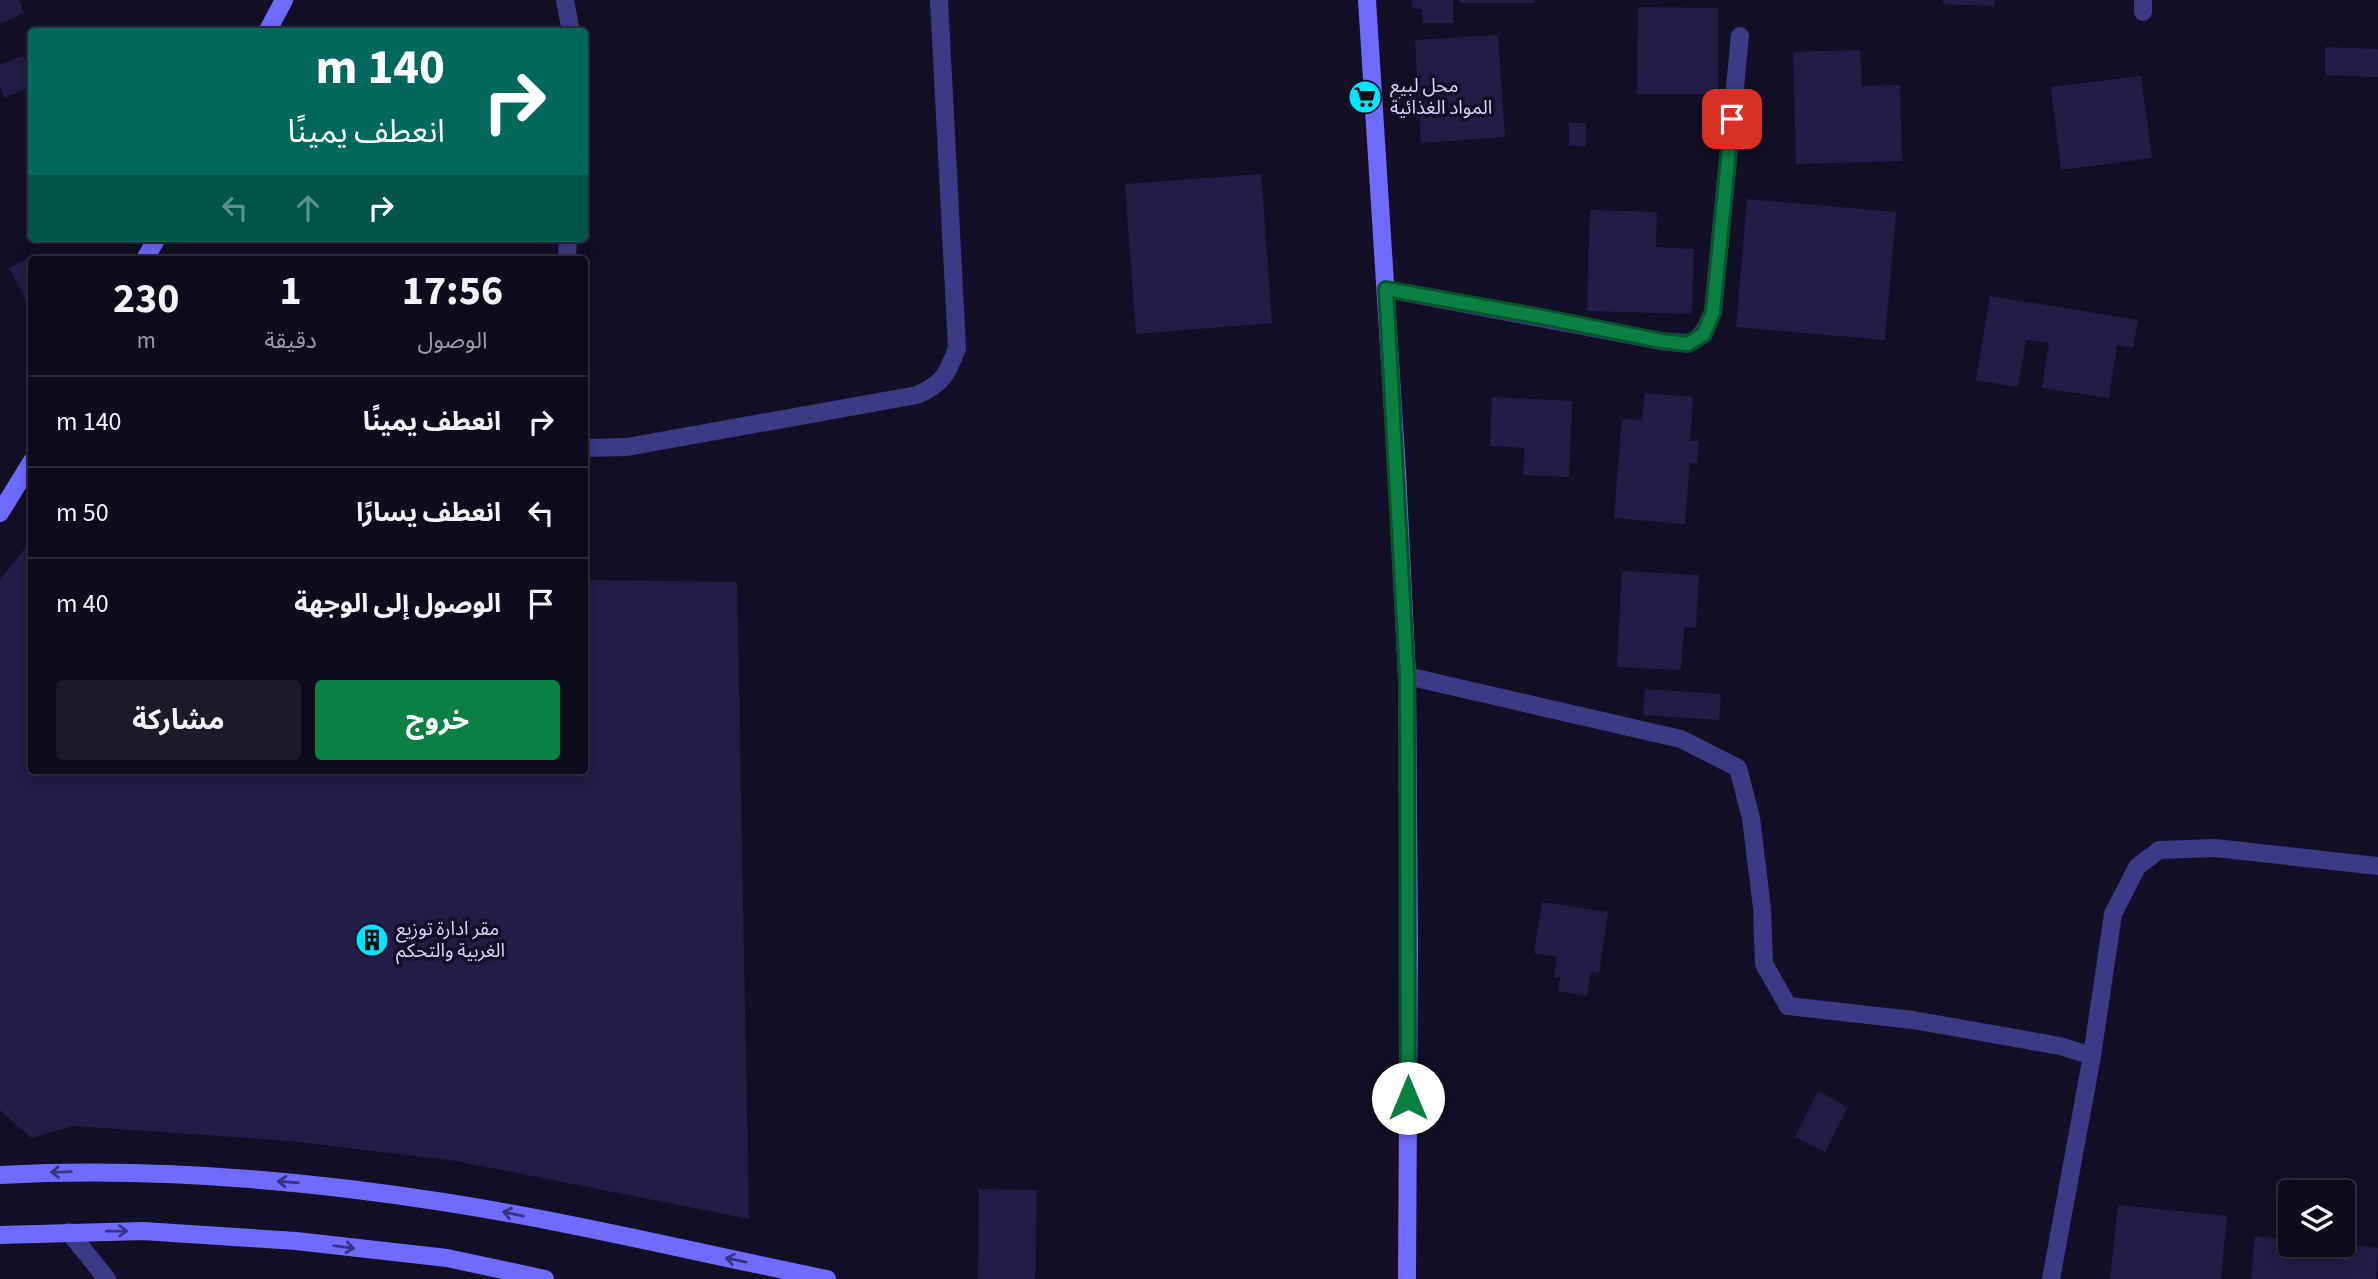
<!DOCTYPE html>
<html lang="ar">
<meta charset="utf-8">
<style>
:root{--surface:#0e0b1c;--page:#1c1929;--text:#f1f3f6;--muted:#9b9ba3;--line:#2e2b3b;--accent:#0b8043}
body{margin:0;font-family:"Source Sans 3","Noto Sans Arabic",sans-serif;background:var(--page);color:var(--text);direction:rtl;height:100vh;display:flex;flex-direction:column;font-size:26px;white-space:nowrap}
*{box-sizing:border-box;margin:0}
p{font-size:23px;color:var(--muted)}
.icon{flex:none;width:38px;height:38px;fill:none;stroke:currentColor;stroke-width:2;stroke-linecap:round;stroke-linejoin:round}
.map{position:relative;flex:1;overflow:hidden;direction:ltr}
.details{position:absolute;left:28px;top:256px;width:560px;height:518px;display:flex;flex-direction:column;background:var(--surface);border-radius:7px;box-shadow:0 4px 18px #0003,0 0 0 2px var(--line);direction:rtl}
.details>*{flex:none}
.banner{position:absolute;left:28px;top:28px;width:560px;height:214px;border-radius:7px;box-shadow:0 4px 18px #0003,0 0 0 2px var(--line);direction:rtl;background:#00695c;color:#fff;overflow:hidden}
.tools{position:absolute;left:2278px;top:1180px;display:grid;gap:14px}
.tools a{display:grid;place-items:center;width:77px;height:77px;border-radius:7px;background:var(--surface);box-shadow:0 4px 18px #0003,0 0 0 2px var(--line);font-size:35px}
.pin{position:absolute;display:grid;place-items:center;width:60px;height:60px;color:#fff;margin:-30px;border-radius:14px;box-shadow:0 4px 10px #0006}
.me{position:absolute;width:77px;margin:-38px;rotate:0deg;stroke-linejoin:round;filter:drop-shadow(0 0 5px #0008)}
.turn{display:flex;align-items:center;gap:24px;height:147px;padding:0 28px;font-size:32px}
.turn .icon{width:91px;height:91px;stroke-width:2.5}
.turn b{display:block;font-size:49px;line-height:60px}
.lanes{display:flex;align-items:center;height:66px;padding:0 28px;background:#0003;justify-content:center;gap:35px;direction:ltr}
.lanes .off{opacity:.35}
.eta{display:flex;justify-content:space-evenly;align-items:center;height:119px;text-align:center}
.eta b{font-size:42px;font-weight:700;line-height:49px}
.button{display:flex;gap:14px;margin-top:auto;padding:14px 28px}
.button a{flex:1;height:80px;border-radius:7px;background:var(--accent);color:#fff;font-size:28px;font-weight:700;line-height:80px;text-align:center}
.button a+a{background:var(--page);color:var(--text)}
ul{padding:0;list-style:none}
li{display:flex;align-items:center;gap:21px;height:91px;padding:0 28px;border-top:2px solid var(--line)}
li div{flex:1}
li b{display:block;font-size:26px}
li em{font-style:normal}
.map>svg:first-child{display:block}
.building{fill:#241b47}
.lines{fill:none;stroke-linecap:round;stroke-linejoin:round}
.minor{stroke:#3d3a85;stroke-width:18}
.secondary{stroke:#6f6bff;stroke-width:18}
.oneway{stroke:#38347d}
.route-casing{stroke:#07532c;stroke-width:18}
.route{stroke:#0b8043;stroke-width:12}
.labels{text-anchor:middle;dominant-baseline:central;stroke-width:7;stroke-linejoin:round;paint-order:stroke}
.poi-label{font-size:19px;fill:#d9d4ff;stroke:#130f26;text-anchor:start}
</style>
<div class="map">
<svg width="2378" height="1279" viewBox="0 0 2378 1279">
<rect width="100%" height="100%" fill="#130f26"/>
<path class="building" d="M0,0H19L24,13L0,24Z
M1412,0H1453V23H1423L1422,9L1412,8Z
M1459,0H1534V3H1460Z
M1943,0H1995L1994,6L1943,4Z
M1638,7L1718,8V94H1637Z
M1498,35L1505,137L1421,143L1415,40Z
M2325,47L2378,49V77L2325,75Z
M1860,50L1862,86L1900,85L1902,161L1796,164L1793,52Z
M23,55L32,74V86L5,98L0,87V65Z
M2141,76L2152,158L2061,170L2051,87Z
M1569,123H1586V146H1569Z
M1261,174L1272,323L1136,334L1125,184Z
M1747,199L1896,212L1885,340L1736,327Z
M1590,210L1657,212L1656,247L1694,249L1692,314L1587,311Z
M35,255L37,259H32V312L9,268Z
M1990,296L2138,320L2133,348L2117,345L2109,398L2042,388L2049,343L2026,340L2018,387L1976,380Z
M1645,393L1693,397L1690,441H1699L1697,464L1690,463L1685,524L1614,518L1622,419L1642,420Z
M1492,397L1572,401L1569,477L1523,475L1525,448L1490,446Z
M32,539V770H584V580L737,582L749,1219L456,1161L291,1141L74,1126L31,1138L0,1110V580Z
M1622,571L1699,575L1696,628L1684,627L1681,670L1617,667Z
M1645,689L1721,694L1719,720L1643,715Z
M1542,902L1608,912L1599,973L1591,972L1587,996L1558,991L1560,978L1554,977L1557,957L1534,953Z
M1818,1091L1848,1107L1825,1152L1795,1137Z
M979,1189L1037,1190L1035,1279H978Z
M2118,1205L2227,1216L2221,1279H2110Z
M2255,1236L2291,1240V1244H2339L2378,1248L2376,1279H2251Z"/>
<g class="lines">
<path class="minor" d="M565,0L571,32
M2143,0V12
M567,259L568,238
M1386,289L1661,341C1695,345 1699,345 1713,312L1740,36
M584,448L627,447L917,395C943,384 948,373 957,348L939,0
M1407,676L1681,739L1738,768L1751,818L1762,908L1764,964L1788,1006L1913,1020L2060,1046L2092,1056L2113,914L2137,867L2159,850L2215,848L2378,866
M69,1232L107,1279
M2051,1279L2092,1056"/>
<path class="secondary" d="M1367,0L1397,472L1407,676L1409,942L1407,1279
M267,32L284,0
M145,259L157,238
M0,513L32,461
M0,1175C148,1167 296,1179 443,1202C572,1222 699,1253 827,1279
M0,1235L143,1231L296,1241L447,1258L545,1279"/>
</g>
<defs><path id="oneway-shaft" d="M-6 0H5M1.5-3L5.5 0L1.5 3" fill="none" stroke-width="1.6" stroke-linecap="round" stroke-linejoin="round" transform="scale(1.75)"/></defs>
<g class="oneway">
<use href="#oneway-shaft" transform="translate(61 1172) rotate(178)"/>
<use href="#oneway-shaft" transform="translate(288 1182) rotate(-176)"/>
<use href="#oneway-shaft" transform="translate(513 1214) rotate(-168)"/>
<use href="#oneway-shaft" transform="translate(117 1231) rotate(-1)"/>
<use href="#oneway-shaft" transform="translate(344 1247) rotate(7)"/>
<use href="#oneway-shaft" transform="translate(736 1260) rotate(-168)"/>
</g>
<g class="lines">
<defs>
<path id="route" d="M1408,1098L1407,676L1386,289L1542,317L1661,341L1688,344L1704,334L1713,312L1732,119"/>
</defs>
<use href="#route" class="route-casing"/>
<use href="#route" class="route"/>
</g>
<defs>
<symbol id="supermarket-disc" viewBox="-11 -11 22 22"><circle r="9.5" fill="#00e5ff" stroke="#130f26"/><path d="M-6-5.5h2.5l.6 2H6L4.5 2H-2.5L-4.4-4H-6ZM-1.5 3.2a1.3 1.3 0 1 0 .1 0ZM3 3.2a1.3 1.3 0 1 0 .1 0Z" fill="#111"/></symbol>
<symbol id="building-disc" viewBox="-11 -11 22 22"><circle r="9.5" fill="#00e5ff" stroke="#130f26"/><path d="M-4-6H4V6H1V3H-1V6H-4ZM-2.5-4.3h1.7v1.8h-1.7ZM.8-4.3h1.7v1.8H.8ZM-2.5-1h1.7V.8h-1.7ZM.8-1h1.7V.8H.8Z" fill="#111"/></symbol>
</defs>
<g fill-rule="evenodd">
<use href="#supermarket-disc" x="1346" y="78" width="38" height="38"/>
<use href="#building-disc" x="353" y="921" width="38" height="38"/>
</g>
<g class="labels">
<g class="poi-label">
<text x="1390" y="86">محل لبيع<tspan x="1390" dy="22">المواد الغذائية</tspan></text>
<text x="396" y="929">مقر ادارة توزيع<tspan x="396" dy="22">الغربية والتحكم</tspan></text>
</g>
</g>
</svg>
<div class="tools">
<a><svg class="icon" aria-label="layers" viewBox="0 0 24 24"><path d="M12 4l9 5-9 5-9-5zM3 14l9 5 9-5"/></svg></a>
</div>
<div class="pin" style="left:1732px;top:119px;background:#d93025"><svg class="icon" aria-label="arrive" viewBox="0 0 24 24"><path d="M6 21V4h12l-3 4 3 4H6"/></svg></div>
<svg class="me" style="left:1408px;top:1098px" viewBox="-20 -20 40 40"><circle r="19" fill="#fff"/><path d="M0-13L10 11 0 6-10 11z" fill="#0b8043"/></svg>
<div class="banner">
<div class="turn"><svg class="icon" aria-label="right" viewBox="0 0 24 24"><path d="M7 20v-9h11M14 6l5 5-5 5"/></svg><div><b>140 m</b>انعطف يمينًا</div></div>
<div class="lanes"><svg class="icon off" aria-label="left" viewBox="0 0 24 24"><path d="M17 20v-9H6M10 6l-5 5 5 5"/></svg><svg class="icon off" aria-label="ahead" viewBox="0 0 24 24"><path d="M12 20V5M6 11l6-6 6 6"/></svg><svg class="icon" aria-label="right" viewBox="0 0 24 24"><path d="M7 20v-9h11M14 6l5 5-5 5"/></svg></div>
</div>
<section class="details">
<div class="eta">
<div><b>17:56</b><p>الوصول</p></div>
<div><b>1</b><p>دقيقة</p></div>
<div><b>230</b><p>m</p></div>
</div>
<ul>
<li><svg class="icon" aria-label="right" viewBox="0 0 24 24"><path d="M7 20v-9h11M14 6l5 5-5 5"/></svg><div><b>انعطف يمينًا</b></div><em>140 m</em></li>
<li><svg class="icon" aria-label="left" viewBox="0 0 24 24"><path d="M17 20v-9H6M10 6l-5 5 5 5"/></svg><div><b>انعطف يسارًا</b></div><em>50 m</em></li>
<li><svg class="icon" aria-label="arrive" viewBox="0 0 24 24"><path d="M6 21V4h12l-3 4 3 4H6"/></svg><div><b>الوصول إلى الوجهة</b></div><em>40 m</em></li>
</ul>
<div class="button"><a>خروج</a><a>مشاركة</a></div>
</section>
</div>
